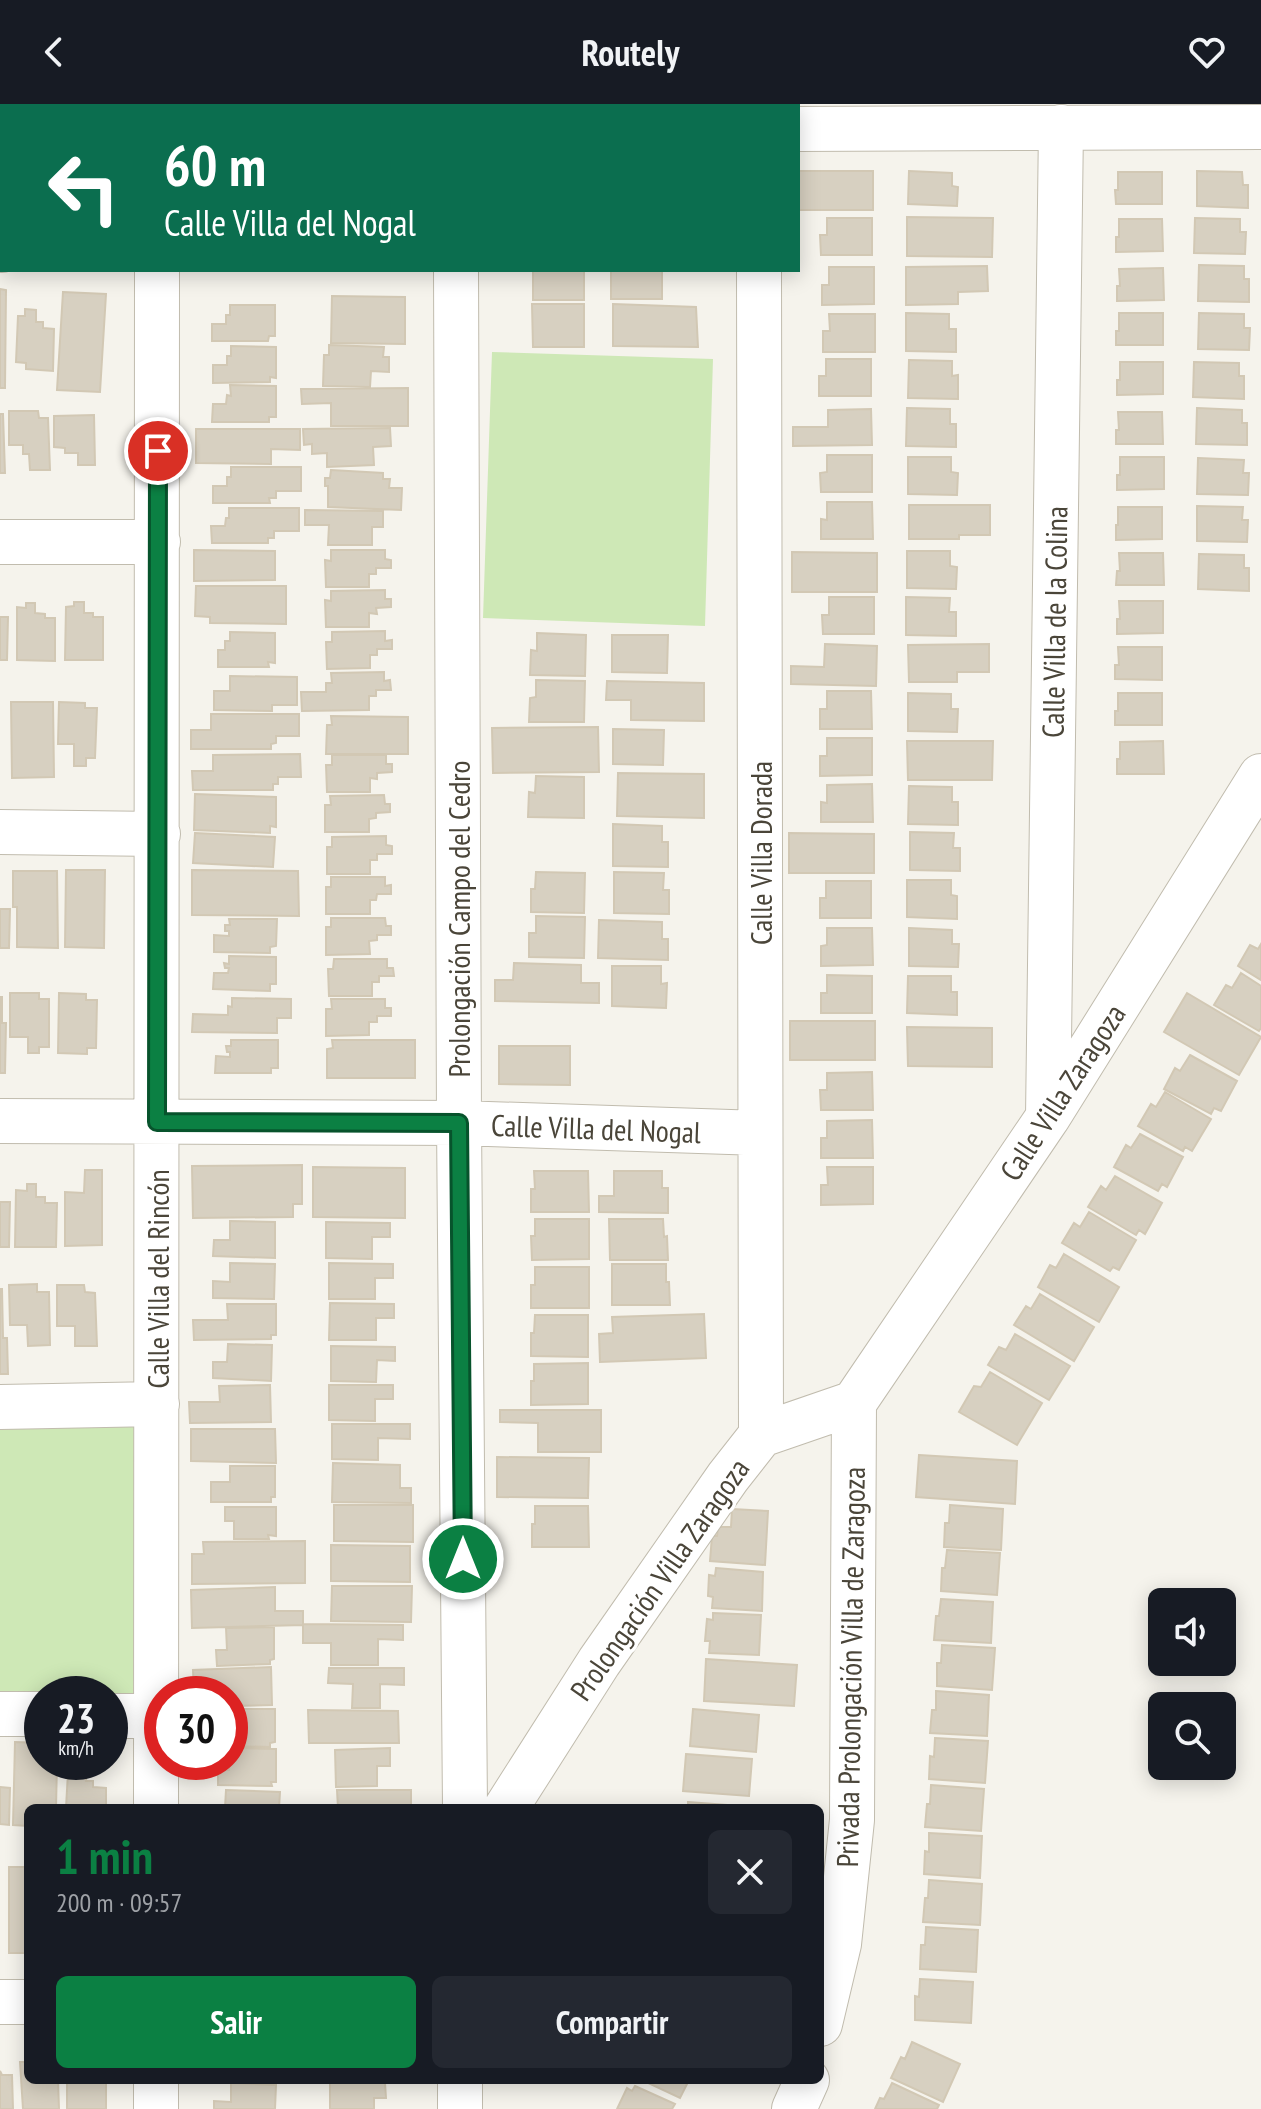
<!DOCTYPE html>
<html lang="es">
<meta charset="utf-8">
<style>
:root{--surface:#171b24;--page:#242831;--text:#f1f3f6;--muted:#9ea1a6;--accent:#0b8043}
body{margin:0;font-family:"PT Sans Narrow",sans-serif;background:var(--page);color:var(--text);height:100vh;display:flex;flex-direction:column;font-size:30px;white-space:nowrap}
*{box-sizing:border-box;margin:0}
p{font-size:26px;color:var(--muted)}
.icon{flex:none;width:44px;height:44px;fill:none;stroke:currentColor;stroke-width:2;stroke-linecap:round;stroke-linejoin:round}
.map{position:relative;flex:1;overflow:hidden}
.panel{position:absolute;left:24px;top:1700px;width:800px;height:280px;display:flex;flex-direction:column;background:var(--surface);border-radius:12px;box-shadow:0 4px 20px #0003}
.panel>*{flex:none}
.hud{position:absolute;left:0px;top:0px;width:800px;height:168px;box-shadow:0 4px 20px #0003;background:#0b6e4f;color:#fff;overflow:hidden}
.controls{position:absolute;left:1148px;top:1484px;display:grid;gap:16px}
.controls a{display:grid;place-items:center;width:88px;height:88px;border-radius:12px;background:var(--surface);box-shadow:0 4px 20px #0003;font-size:40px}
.speed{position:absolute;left:24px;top:1572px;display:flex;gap:16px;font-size:40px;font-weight:700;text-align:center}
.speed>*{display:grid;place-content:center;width:104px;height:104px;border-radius:50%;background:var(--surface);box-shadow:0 4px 20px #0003;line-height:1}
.speed small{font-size:20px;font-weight:400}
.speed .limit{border:12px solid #d22;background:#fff;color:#111}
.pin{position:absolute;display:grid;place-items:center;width:68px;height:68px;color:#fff;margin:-34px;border:4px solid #fff;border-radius:50%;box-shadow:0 2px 8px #0007}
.me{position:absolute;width:88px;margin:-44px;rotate:0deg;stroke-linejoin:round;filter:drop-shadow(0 0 6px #0008)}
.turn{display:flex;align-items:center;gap:28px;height:168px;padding:0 32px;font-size:36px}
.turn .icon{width:104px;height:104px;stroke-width:2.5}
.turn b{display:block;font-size:56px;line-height:68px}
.round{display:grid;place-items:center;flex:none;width:84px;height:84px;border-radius:12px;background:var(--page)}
.headline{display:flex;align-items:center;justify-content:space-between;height:136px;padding:0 32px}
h1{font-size:48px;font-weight:700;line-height:60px;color:var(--accent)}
.primary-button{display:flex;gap:16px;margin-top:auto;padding:16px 32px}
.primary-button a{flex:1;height:92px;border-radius:12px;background:var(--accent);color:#fff;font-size:32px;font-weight:700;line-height:92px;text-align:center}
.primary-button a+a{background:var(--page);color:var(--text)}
header{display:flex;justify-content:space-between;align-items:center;height:104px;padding:0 32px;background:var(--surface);font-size:36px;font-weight:700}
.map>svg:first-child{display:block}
.green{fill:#cee8b6}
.building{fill:#d7d0c1;stroke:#d2c8b4;stroke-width:2}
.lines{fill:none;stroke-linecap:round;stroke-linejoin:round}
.street-casing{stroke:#c1bcae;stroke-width:46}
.street{stroke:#fff;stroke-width:44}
.route-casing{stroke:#07532c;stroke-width:20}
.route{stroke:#0b8043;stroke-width:14}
.labels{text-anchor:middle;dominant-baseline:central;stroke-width:7;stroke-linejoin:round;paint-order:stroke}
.street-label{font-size:30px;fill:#4a4539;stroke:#fff}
</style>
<header><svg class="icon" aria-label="back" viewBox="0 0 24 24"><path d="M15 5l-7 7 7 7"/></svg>Routely<svg class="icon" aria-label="heart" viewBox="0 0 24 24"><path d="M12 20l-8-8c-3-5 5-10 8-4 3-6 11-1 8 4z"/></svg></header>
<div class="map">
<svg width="1261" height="2005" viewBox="0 0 1261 2005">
<rect width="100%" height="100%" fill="#f5f3ec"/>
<path class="green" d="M492,248L713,255L705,522L483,514Z
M140,1317L142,1600L110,1590H42L0,1597V1319Z"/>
<path class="building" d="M798,67H873V106H798Z
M909,67L952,69V82L958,83L957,102L908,100Z
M1197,67L1242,68L1243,81H1248V104L1197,102Z
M1118,68H1162V100H1116L1115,86H1118Z
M907,113L993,114L992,153L907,152Z
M827,114H872V151H821L820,131H827Z
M1195,114L1240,115V128H1246L1245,150L1194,149Z
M1119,115H1162L1163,147L1116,148V133H1119Z
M1199,161L1244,162V175H1249V198L1198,197Z
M987,162L988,187L958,188V200L906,201V163Z
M829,163H874V200L822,201V181H829Z
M1163,164L1164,196L1117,197V182H1120L1119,165Z
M533,166H584V196H533Z
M611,166H662V195H611Z
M0,185L6,186L5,284H0Z
M63,188L106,190L100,288L57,286Z
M332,192L405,193V240L331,239Z
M532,200H584V243H533Z
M613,200L696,203L698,243L613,242Z
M230,201H275V232H269L268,237H212V220H226V211H230Z
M25,205L36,206V218H43V224L54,225L53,267L26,265V259L16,258L18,212H25Z
M906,209L949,210V225H956V248L906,247Z
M1119,209H1163V241H1116V227H1119Z
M1199,209L1244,210V224H1250L1249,246L1198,245Z
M829,210H875V248H823V227H830Z
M329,241L384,243L383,253H389V268L371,267L370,283L323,282L324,251H329Z
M231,242L276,243V274L270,273V278L213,279V261H227V252H231Z
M826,255H871V292H819V272H826Z
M909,256L952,257V272L958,271V295L908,294Z
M1120,258H1163V290L1117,291V276H1120Z
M1194,258L1239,259V272H1244V295L1193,293Z
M230,281L276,282V313H269V318H212L213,300H226L227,291L231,292Z
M408,284V322H331V299L302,300L301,285Z
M907,304L950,305V320H956V343L906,342Z
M1197,304L1242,306V319H1247V341L1196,340Z
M871,305L872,341L793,342V323H828V306Z
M9,307H38L39,314H48L50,366H30L29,350H23V341H9Z
M1118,308H1162L1163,340H1116V326H1119Z
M0,310H3L5,369H0Z
M94,311L95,361H78V349H65V344L54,343V312Z
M390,324L391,342L373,343L374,361L327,363V349L312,350V340L304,341L303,325Z
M196,325H300V346L271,345V360L196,359Z
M827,351H872V388H821L820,369L827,368Z
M908,353H951V368L958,369L957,391L908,390Z
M1120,353H1164V385L1117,386V371H1120Z
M1198,354L1244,356L1243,369H1249L1248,391L1197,390Z
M231,363H301V387H276V394H269L270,399H213V382H227V373H231Z
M331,366L383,369V375H390L389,384H402L401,406L328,403V382H325V374H330Z
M827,398H872L873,435H821V415L827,416Z
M909,401H990V431H959V435H909Z
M1197,402L1243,403L1242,416H1248L1247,438L1197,437Z
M1118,403H1162V435L1116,436V421H1118Z
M229,404H299V427H274V434H268V439H212L211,422H225L226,414H229Z
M305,406L383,407V423H372V441H328L329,421H305Z
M194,446L275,447V476L194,477Z
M331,446H385V455L391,456V464H376V470H369V483H326L325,456L331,457Z
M907,447H950V462L957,463L956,485L907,484Z
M792,448L877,449V488H792Z
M1119,449H1163L1164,481H1116L1117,467H1120Z
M1199,450L1244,451V464H1249V487L1198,485Z
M196,482H286V520L210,519V513L195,512Z
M385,486V495H391V503L376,504L377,510L369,509V523H326L325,496L331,497V487Z
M829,493H874V530H823L822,511H829Z
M906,493L950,494L949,508H956V532L906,531Z
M1119,497H1163V529L1117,530V515H1120Z
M74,498H84V509H93V513H103V556H65L66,503L74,502Z
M26,499H35V509L45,510V514H55V557L17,556V503L26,504Z
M0,513H8L7,556H0Z
M385,527V537L392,536V545H377V551H370V564L327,565L326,538H332V528Z
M230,528L275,529V559L268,558L269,563H218V546H225V537H230Z
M537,529L586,531L585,572L530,571L531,546L537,547Z
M612,531H668L667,569L612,568Z
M825,540L877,542L876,582L791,580V562L824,563Z
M989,540V568H957V578H909L908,541Z
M1118,543H1162V576L1115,575V561H1119Z
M384,568V577L390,576L391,586H376V592H369V606L302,607L301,588H326V579H332L331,569Z
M230,572L297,573V601H272V607L214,606V587H230Z
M536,576L585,577L584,618H529L530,594L536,593Z
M607,577L704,579V617L631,616V596H606Z
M827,587H871L872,625H820V605H827Z
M908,589L951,590V605H958L957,628L908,627Z
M1118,589H1162V621H1115V607H1118Z
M11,598H53L54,673L12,674Z
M59,598L85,599V604H97L95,654H86V662H74V640H58Z
M211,610H299V632H276V639L271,640V645H191V626H211Z
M331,612L408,613V650H326L327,621H332Z
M598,623L599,668L493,669L492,624Z
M613,625L664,626L663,661L613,660Z
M827,634H872V671L820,672V652H827Z
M907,637H993L992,676H908Z
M1163,637L1164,670H1117V655H1120V638Z
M300,650L301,673H278V680H273V686H193L192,667H213V651Z
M332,651H386V660H392V668L377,669V675L370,674V688H327L326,661H332Z
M618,669L704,670V714L617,712Z
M536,672L584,673V714L528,713L529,688L535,689Z
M872,680L873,718H821V698L827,699V681Z
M909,682L952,683V698H958V721L908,720Z
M195,690L276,693V723L270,722V729L194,726Z
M384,691L385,700H390V708L376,709V714L369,715V728H325V701H331L330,692Z
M613,720L662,722V738H668V763L613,762Z
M910,728L954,729L953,744H960V767L910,766Z
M195,729L275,733L273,763L193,759Z
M789,729L874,730V769H789Z
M386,732V741L392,742V750H377V756H370V770H327V743H332V733Z
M66,766H105L104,844L65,843Z
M192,766L298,767L299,812L192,811Z
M13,767H57L58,844L17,843V803H13Z
M536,768L585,769L584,809L531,808V785H535Z
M614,768L664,769L663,786H669V810L614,809Z
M331,773H385V782L391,781V790H377L376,796H370V810H326V783H331Z
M907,776H951V791L957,792V815L907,813Z
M826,777H871V814H820V794H826Z
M0,805H10L9,844H0Z
M536,812L585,813L584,854L529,853V829H536Z
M331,814H385L386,822H391V831H377V836L369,837L370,850L326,851V823H331Z
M229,815H277L276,842L270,843V849L214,848V831L229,832V827H225V821H230Z
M599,816L662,818V835H668V856L598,854Z
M827,824H872L873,861L821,862V842L827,841Z
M909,824L952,826V840H959L958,863L909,862Z
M1261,840V876L1238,862L1250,841L1258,845Z
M229,852L276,853V880H270V887L213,885L214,869H228L229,864H225L224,859L229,860Z
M334,855H387V864H393L394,872H379V878H372V892H329L328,865H333Z
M514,859L581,861V879H599V899L495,897V876H513Z
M612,862H661V880L667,879L666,904L612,902Z
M1241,869L1261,882V924L1259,927L1214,901L1226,881L1232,884Z
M827,871L872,872V909H821V889H827Z
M908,872H951V888H957V911L907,909Z
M10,889H39V895H49V943H39V949H28V933H10Z
M59,889L86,890V896H97L96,944H87V950L58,949Z
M1187,889L1261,933L1239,971L1164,928Z
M0,893H2V919H6L5,969H0Z
M232,894L291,895V914H277V929L192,928L193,910L228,911V902L232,903Z
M331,895H385V904H391V912H377V918H369V931L326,932V905H332Z
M790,917H875V956H790Z
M907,923L992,924V963L908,962Z
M231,936H278V964H271V969H215L216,952L230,953V948H227L226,942H231Z
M332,936H415V974H327V945L333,944Z
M499,942H570V981L499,980Z
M1190,951L1237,977L1221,1007L1214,1004L1211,1010L1164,985L1175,964L1180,967Z
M872,968L873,1006H821L820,986H827V969Z
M1165,988L1211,1015L1192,1047L1185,1043L1183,1047L1138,1022L1151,1000L1156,1003Z
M872,1016L873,1054H821V1034H827V1017Z
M1140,1030L1183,1053L1167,1083L1162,1080L1158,1087L1114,1063L1126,1041L1131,1044Z
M302,1061V1100H293V1113L193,1114L192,1062Z
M313,1063L405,1064V1114L313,1113Z
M827,1063H873V1100L821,1101V1081H828Z
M85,1066H102V1141L65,1142V1088L84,1089Z
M534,1067H588L589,1108H531V1085H535Z
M614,1067H662V1084H668V1109L599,1108V1092H614Z
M1115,1072L1162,1099L1145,1130L1139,1126L1136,1131L1088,1103L1101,1082L1106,1086Z
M27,1080H36V1093H45V1099H57L56,1143H15L16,1086L27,1087Z
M0,1098H10L9,1143H0Z
M1089,1108L1136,1136L1119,1166L1113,1163L1110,1167L1062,1139L1074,1119L1080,1123Z
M535,1115H589V1155L532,1156L531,1132H535Z
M609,1115H663L664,1133L667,1132L668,1156H610Z
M230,1117L275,1118V1154L213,1152L214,1136H230Z
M326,1118L390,1119V1133H372V1155L326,1154Z
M1064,1150L1119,1183L1099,1218L1038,1183L1050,1161L1056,1164Z
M230,1159L275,1160L274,1195L213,1194V1177L230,1178Z
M329,1159L393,1160V1174H375V1195H329Z
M612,1160H666V1178H669L670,1201H612Z
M535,1163H589V1204H531V1181H535Z
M37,1180V1188H49L50,1241L28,1242L27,1221H10L9,1181Z
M57,1181H84L85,1188L95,1189L97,1242H75V1222H57Z
M0,1185H2L3,1234H7L8,1270H0Z
M1040,1190L1094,1223L1074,1257L1014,1221L1026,1202L1031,1205Z
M330,1199L394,1200V1214H376V1236H329Z
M227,1200H276V1231H271V1235L194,1236L193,1216H228Z
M704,1210L706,1254L600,1258L599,1230L613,1229L612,1213Z
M535,1211H588V1253L531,1252V1229H534Z
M1015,1230L1070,1262L1049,1296L988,1261L999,1243L1006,1246Z
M228,1240L272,1241L271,1277L213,1274V1258H227Z
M331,1242L395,1243V1257L377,1256L376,1278L331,1277Z
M588,1259V1300L531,1301V1277H534V1260Z
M990,1268L1042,1299L1017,1341L959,1308L974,1282L981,1283Z
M270,1281L271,1318L190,1319L189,1298H220L219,1282Z
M329,1281H393V1295H375V1317L329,1316Z
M500,1306H601V1348H538V1319L500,1318Z
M332,1320H410V1335L378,1334V1356L332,1355Z
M191,1325H275L276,1359L191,1357Z
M919,1351L1017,1357L1015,1400L916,1393Z
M497,1353L589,1354L588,1394L497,1393Z
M333,1359L400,1361V1384H411V1399L332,1398Z
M230,1362H275V1393H271V1398H211V1378H230Z
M334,1401H413V1438L334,1437Z
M950,1401L1003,1405L1001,1446L944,1443L945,1419H949Z
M535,1402H588L589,1443H532V1420H535Z
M225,1403H276V1432L268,1431L269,1435H234V1417H225Z
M732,1405L768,1407L765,1461L710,1457L712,1432H717L718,1423H731Z
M305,1437V1479L192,1480V1450H204L203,1438Z
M331,1441L410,1442V1478L331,1477Z
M947,1446L1000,1449L997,1491L941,1487L942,1464H945Z
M716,1464L763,1468L762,1507L712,1504L713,1493L708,1492L709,1471L715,1472Z
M332,1482H412L411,1518L331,1517Z
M275,1483V1507H303V1521L192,1524L191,1486Z
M941,1495L993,1498L991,1539L934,1536L936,1512H939Z
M713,1509L761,1511L759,1551L709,1549L710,1537H705L707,1515L713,1516Z
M303,1520L403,1521V1536L378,1535V1561H331V1539H303Z
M274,1523V1555L270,1556V1560L217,1562L216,1546H227L226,1524Z
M942,1541L995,1544L992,1586L937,1582V1559H941Z
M706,1555L797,1561L794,1602L704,1597Z
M271,1563L272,1601L230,1602V1590H194L193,1566Z
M329,1564H404V1581L380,1580V1604H352L353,1580L328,1579Z
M936,1587L989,1591L987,1632L930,1629L932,1606H936Z
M230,1605H275V1638L270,1639V1643L230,1642Z
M693,1605L759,1611L756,1648L690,1642Z
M308,1606L398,1607L399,1639H309Z
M935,1634L988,1637L985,1679L929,1675L930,1652L934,1653Z
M15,1638L42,1639V1658H57L56,1704H28V1722L13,1721Z
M230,1644L276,1645V1678H271L272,1682L218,1681V1666H229Z
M390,1644V1662H377V1682L336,1683L335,1646Z
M686,1650L752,1655L749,1692L683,1687Z
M74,1663H87L86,1677H93V1683L106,1684V1704H66L68,1668H74Z
M931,1681L984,1685L981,1727L925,1723L927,1700H930Z
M0,1683L10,1684L9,1721L0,1720Z
M226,1686L280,1688L279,1704H225Z
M337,1686H411V1704H338Z
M688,1698L767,1704H688Z
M929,1729L982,1732L980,1774L924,1770L925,1747L929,1748Z
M9,1763H28V1821H26V1849H9Z
M929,1776L982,1780L980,1821L923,1818L925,1794H928Z
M926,1823L978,1826L976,1868L920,1865L921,1841H925Z
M920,1875L973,1878L971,1919L915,1916V1892L919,1893Z
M912,1938L960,1960L943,1998L891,1974L901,1953L905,1955Z
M20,1958H28V1976H58L59,2005H23Z
M0,1967L2,1971H12L13,2005H0Z
M67,1976H106V2005H67Z
M642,1976H689L680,1994Z
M231,1979L276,1981L275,2005H214V1997L231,1998Z
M330,1979H385L386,1994H374V2005H330Z
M892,1979L939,2001L937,2005H875L880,1994L884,1995Z
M635,1982L675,2000L672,2005H617L627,1984L632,1987Z"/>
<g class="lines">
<defs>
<path id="street" d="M455,0V2
M759,0V2
M158,2V0
M798,25L1261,23
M0,146H2
M456,166L459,1019L465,1704
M759,166L761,1331
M0,438H158
M0,728L158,730
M1048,1013L1061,23
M0,1017L459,1019L760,1029
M854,1299L1048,1013L1261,672
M0,1303L157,1300
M0,1610H42
M110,1612H156
M156,1704L157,166
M506,1704L599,1558L728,1373L761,1331L854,1299
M0,1898H28
M820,1920L839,1840L852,1716L854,1299
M460,1976V2005
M156,2005V1976
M794,2005L807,1976"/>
</defs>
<use href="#street" class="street-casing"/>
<use href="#street" class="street"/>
</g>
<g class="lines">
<defs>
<path id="route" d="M158,347L157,1018L459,1019L463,1455"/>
</defs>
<use href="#route" class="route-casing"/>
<use href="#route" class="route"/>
</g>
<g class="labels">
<g class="street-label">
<text transform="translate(1054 518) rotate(-89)">Calle Villa de la Colina</text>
<text transform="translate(760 749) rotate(-90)">Calle Villa Dorada</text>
<text transform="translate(458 815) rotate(-90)">Prolongación Campo del Cedro</text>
<text transform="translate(1062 988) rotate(-57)">Calle Villa Zaragoza</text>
<text transform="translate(596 1024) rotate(2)">Calle Villa del Nogal</text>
<text transform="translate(157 1175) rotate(-90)">Calle Villa del Rincón</text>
<text transform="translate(659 1475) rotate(-55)">Prolongación Villa Zaragoza</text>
<text transform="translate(850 1563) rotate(-89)">Privada Prolongación Villa de Zaragoza</text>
</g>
</g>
</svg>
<div class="controls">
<a><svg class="icon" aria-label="sound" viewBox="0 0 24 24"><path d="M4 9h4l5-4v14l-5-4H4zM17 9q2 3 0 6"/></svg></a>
<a><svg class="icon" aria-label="search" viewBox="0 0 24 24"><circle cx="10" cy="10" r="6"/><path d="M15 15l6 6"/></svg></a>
</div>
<div class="speed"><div>23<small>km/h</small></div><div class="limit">30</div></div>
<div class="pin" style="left:158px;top:347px;background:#d93025"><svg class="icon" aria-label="arrive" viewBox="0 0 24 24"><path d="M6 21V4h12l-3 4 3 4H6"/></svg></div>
<svg class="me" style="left:463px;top:1455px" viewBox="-20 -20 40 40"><circle r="17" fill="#0b8043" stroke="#fff" stroke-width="3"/><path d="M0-11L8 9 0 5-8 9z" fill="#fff"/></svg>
<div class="hud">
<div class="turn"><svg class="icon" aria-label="left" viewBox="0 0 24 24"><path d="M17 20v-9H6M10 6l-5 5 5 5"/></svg><div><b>60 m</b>Calle Villa del Nogal</div></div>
</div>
<section class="panel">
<div class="headline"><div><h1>1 min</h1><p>200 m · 09:57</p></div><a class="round"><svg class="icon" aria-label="close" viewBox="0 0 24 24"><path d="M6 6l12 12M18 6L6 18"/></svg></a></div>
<div class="primary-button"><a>Salir</a><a>Compartir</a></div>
</section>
</div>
